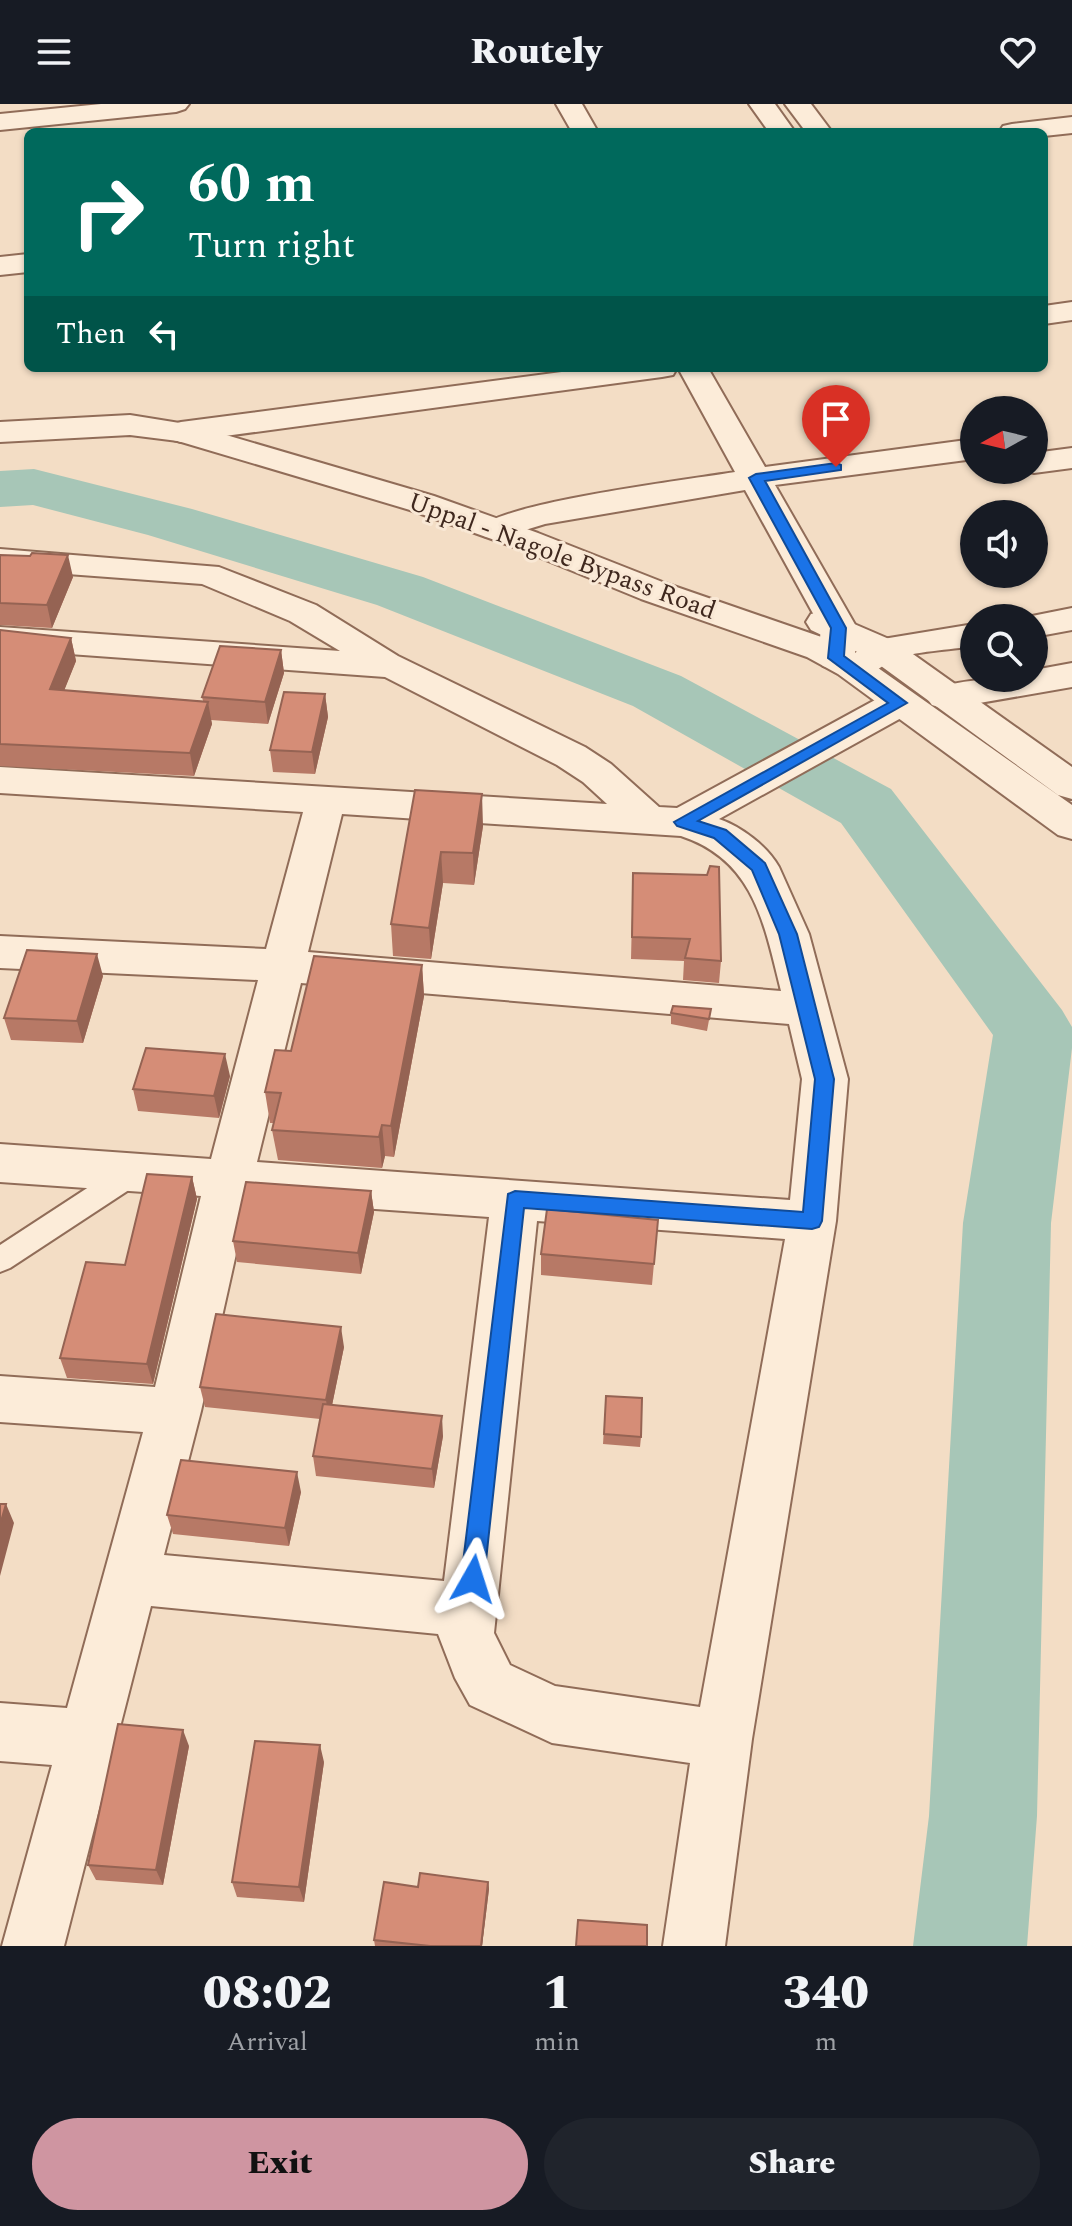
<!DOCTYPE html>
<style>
:root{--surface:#171b24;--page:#20242c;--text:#f1f3f6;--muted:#9ea1a6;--accent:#cf95a1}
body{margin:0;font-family:Spectral,serif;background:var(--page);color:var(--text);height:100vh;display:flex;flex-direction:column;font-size:30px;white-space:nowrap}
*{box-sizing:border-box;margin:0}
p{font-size:26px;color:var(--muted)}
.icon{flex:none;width:44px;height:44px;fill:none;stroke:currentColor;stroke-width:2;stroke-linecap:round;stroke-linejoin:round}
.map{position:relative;height:1842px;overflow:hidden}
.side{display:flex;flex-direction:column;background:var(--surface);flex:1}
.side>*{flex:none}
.hud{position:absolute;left:24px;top:24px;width:1024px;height:244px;border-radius:12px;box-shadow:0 2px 6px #0004;background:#00695c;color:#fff;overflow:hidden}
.needle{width:52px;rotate:262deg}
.controls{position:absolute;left:960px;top:292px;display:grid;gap:16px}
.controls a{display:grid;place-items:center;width:88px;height:88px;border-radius:50%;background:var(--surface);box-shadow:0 2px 6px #0004;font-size:40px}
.pin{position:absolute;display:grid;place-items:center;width:68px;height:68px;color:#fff;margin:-82px -34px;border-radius:50% 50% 50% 0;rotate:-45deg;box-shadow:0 0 8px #0007}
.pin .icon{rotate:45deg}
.me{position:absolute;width:88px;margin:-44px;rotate:6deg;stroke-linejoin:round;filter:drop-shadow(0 0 6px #0008)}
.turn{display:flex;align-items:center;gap:28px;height:168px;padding:0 32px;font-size:36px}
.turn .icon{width:104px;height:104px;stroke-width:2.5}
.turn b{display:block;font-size:56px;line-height:68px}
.then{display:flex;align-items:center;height:76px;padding:0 32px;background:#0003;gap:16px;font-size:30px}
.eta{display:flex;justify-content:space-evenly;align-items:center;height:136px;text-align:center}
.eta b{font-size:48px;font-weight:800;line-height:56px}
.button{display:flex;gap:16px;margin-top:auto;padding:16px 32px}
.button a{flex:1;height:92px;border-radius:48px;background:var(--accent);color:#111;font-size:32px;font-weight:800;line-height:92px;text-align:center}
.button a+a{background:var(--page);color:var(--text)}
header{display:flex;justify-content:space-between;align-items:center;height:104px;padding:0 32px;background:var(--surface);font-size:36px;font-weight:800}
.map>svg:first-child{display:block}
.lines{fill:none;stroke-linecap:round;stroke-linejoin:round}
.river{fill:#a7c6b7;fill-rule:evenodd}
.service-casing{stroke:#906c58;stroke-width:4}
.minor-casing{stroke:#906c58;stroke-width:4}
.tertiary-casing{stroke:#906c58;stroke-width:4}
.service{fill:#fcecd9;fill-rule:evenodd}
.minor{fill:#fcecd9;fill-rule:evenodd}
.tertiary{fill:#fcecd9;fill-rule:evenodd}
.wall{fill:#b77966}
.shaded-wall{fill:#956353}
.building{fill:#d58d77;stroke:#956353;stroke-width:2}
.route{fill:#1a73e8;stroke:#114b97;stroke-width:2}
.labels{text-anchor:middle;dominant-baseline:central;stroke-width:6;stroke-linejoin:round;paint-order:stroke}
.far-street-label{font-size:26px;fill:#3f281e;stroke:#f9e8d5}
</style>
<header><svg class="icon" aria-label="menu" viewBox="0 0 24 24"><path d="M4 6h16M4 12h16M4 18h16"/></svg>Routely<svg class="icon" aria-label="heart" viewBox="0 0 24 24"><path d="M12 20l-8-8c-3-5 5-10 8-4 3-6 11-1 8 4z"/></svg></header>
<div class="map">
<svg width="1072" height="1842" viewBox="0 0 1072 1842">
<rect width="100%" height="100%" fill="#f3ddc5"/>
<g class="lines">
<path class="river" d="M34,365L192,405L423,473L681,572L891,685L1062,906L1072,923V944L1051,1119L1037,1712L1027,1842H913L929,1712L963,1119L993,931L841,719L633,602L377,501L148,431L33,401L0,403V367Z"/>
<defs>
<path id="service" d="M134,1057L144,1060L148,1068L144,1076L10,1164L0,1168V1141L124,1060Z"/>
<path id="minor" d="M101,0H189L185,5L176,8L0,26V10Z
M556,0H582L598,28H572Z
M749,0H775L795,28H769Z
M785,0H811L832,28H806Z
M1072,198V216L1044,220V202Z
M592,264H677L673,271L662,273L181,338L170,335L165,328L170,321L181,318Z
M678,264H708L765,363L974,335V355L775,381L857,524L855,549L870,538L883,535L974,520V542C951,546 913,547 893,556C871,566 871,581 843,573L838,565L823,562L818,554L821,524L745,386L545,420L496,435L484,432L479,425C497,399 693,375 735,368Z
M1072,344V364L1034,369L1023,366H1034V349Z
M0,445L219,463L316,501L398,552L585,643L611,660L659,703L677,704L886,590L899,587L912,590L918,599L912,608L719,715C742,723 767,742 779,763L809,830L848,975L836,1117L752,1635L725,1842H663L690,1659L552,1639L470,1601L455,1574L438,1530L151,1502L64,1842H2L52,1661L0,1657V1599L67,1604L143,1328L0,1318V1272L155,1283L201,1092L0,1078V1040L211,1055L258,876L0,864V832L266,845L303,708L0,689V663L607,700L583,678L557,661L385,573L0,545V523L340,547L290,517L202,480L0,465ZM342,710L681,732C754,756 764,819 781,887L308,848ZM301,879L789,920L802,975L790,1096L257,1058ZM248,1096L489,1113L444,1477L164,1451L201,1307ZM537,1117L785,1135L700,1603L555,1582L510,1561L494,1529Z
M1072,504V526L1034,533V514H1022Z
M1072,559V583L945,605L932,601L926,593L932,585C966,575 999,574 1034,574V566Z"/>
<path id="tertiary" d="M1072,13V29L1044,32V28H999L1003,22L1012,20Z
M28,150V168L0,171V153Z
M130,311L192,321L434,392L538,429L665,479L833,537L864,554L1072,701V735L1058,731L838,570L807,553L641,495L514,443L410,406L178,337L130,331L0,338V318Z
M824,507L896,538L1072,663V695L1058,691L870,554L811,526L806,518L811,510Z"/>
</defs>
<use href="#service" class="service-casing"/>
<use href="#minor" class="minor-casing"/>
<use href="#tertiary" class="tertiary-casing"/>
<use href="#service" class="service"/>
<use href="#minor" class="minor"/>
<use href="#tertiary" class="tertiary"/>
</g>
<path class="wall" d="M0,451L73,473L52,524L0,521Z
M0,526L71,534L76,557L64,586L203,597L202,593L281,546L284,569L268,620L211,616L212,620L194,672L0,662Z
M325,590L328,613L315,670L273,668L270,646Z
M415,686L483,722L474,781L443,779L431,855L393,852L391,820Z
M633,769L721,857L719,879L683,876L684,857L631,855Z
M422,861L424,892L394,1053L385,1052L382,1064L278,1056L272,1026L274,1019H270L265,988L291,947Z
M103,872L83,939L11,936L4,914Z
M711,905L707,927L671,920V909Z
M230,972L219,1014L138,1007L133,985Z
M192,1073L197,1095L153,1280L67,1274L60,1254L125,1161Z
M371,1087L374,1108L361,1170L237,1158L233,1137Z
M658,1116L652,1181L541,1171V1150Z
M344,1243L332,1301L443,1332L434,1384L316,1372L313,1352L320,1315L205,1303L200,1283Z
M606,1292L641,1333L640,1343L603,1340Z
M301,1388L289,1442L173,1430L167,1411Z
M189,1642L163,1781L96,1776L88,1761Z
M324,1658L304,1798L237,1793L232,1778Z
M488,1778L489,1785L482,1842H375L374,1836L418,1783Z"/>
<path class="shaded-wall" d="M68,451L73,473L52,524L47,501Z
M71,534L76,557L56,607L50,585Z
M281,546L284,569L268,620L265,598Z
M325,590L328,613L315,670L312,648Z
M208,598L212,620L194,672L190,649Z
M482,690L483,722L474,781L473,749Z
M441,748L443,779L431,855L429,824Z
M97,850L103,872L83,939L77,917Z
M422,861L424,892L394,1053L391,1022Z
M225,950L230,972L219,1014L214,992Z
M382,1021L385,1052L382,1064L379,1033Z
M192,1073L197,1095L153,1280L147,1260Z
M371,1087L374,1108L361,1170L358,1149Z
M341,1223L344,1243L329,1316L326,1296Z
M442,1312L443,1332L434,1384L432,1365Z
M297,1368L301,1388L289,1442L285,1424Z
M6,1400L14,1419L0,1472V1421Z
M183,1626L189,1642L163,1781L156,1766Z
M320,1641L324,1658L304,1798L299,1783Z
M488,1778L489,1785L482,1842H481Z"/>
<path class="building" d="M32,449L68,451L47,501L0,499V451L30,452Z
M0,526L71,534L50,585L208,598L190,649L0,640Z
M220,542L281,546L265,598L202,593Z
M284,588L325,590L312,648L270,646Z
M415,686L482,690L473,749L441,748L429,824L391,820Z
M710,762L719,763L721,857L685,854L690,835L632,833L633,769L707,771Z
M27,846L97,850L77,917L4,914Z
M314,852L422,861L391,1022L382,1021L379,1033L272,1026L281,989L265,988L275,946L291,947Z
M673,902L711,905L709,915L671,909Z
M146,944L225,950L214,992L133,985Z
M147,1070L192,1073L147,1260L60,1254L86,1158L125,1161Z
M246,1078L371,1087L358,1149L233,1137Z
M547,1105L658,1116L654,1160L541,1150Z
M216,1210L341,1223L326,1296L200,1283Z
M606,1292L642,1294L641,1333L604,1330Z
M323,1300L442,1312L432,1365L313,1352Z
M181,1356L297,1368L285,1424L167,1411Z
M0,1400H6L0,1421Z
M118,1620L183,1626L156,1766L88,1761Z
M255,1637L320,1641L299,1783L232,1778Z
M420,1769L488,1778L481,1842H430L374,1836L384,1778L418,1783Z
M578,1816L647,1821V1842H576Z"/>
<path class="route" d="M836,359L841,361V366L765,377L846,524L844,552L907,599L698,717L726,726L765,759L797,830L834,975L822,1117L819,1123L812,1125L524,1104L484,1475L481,1482L473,1486L465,1482L461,1475L508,1090L515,1087L803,1108L815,975L779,830L752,766L714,734L677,722L674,718L888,599L828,554L831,524L749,374L756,370Z"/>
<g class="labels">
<g class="far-street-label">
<text transform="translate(562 452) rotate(20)">Uppal - Nagole Bypass Road</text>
</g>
</g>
</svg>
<div class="controls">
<a><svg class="needle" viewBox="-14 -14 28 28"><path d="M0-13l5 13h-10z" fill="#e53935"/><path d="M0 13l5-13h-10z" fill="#9ea1a6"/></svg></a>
<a><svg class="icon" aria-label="sound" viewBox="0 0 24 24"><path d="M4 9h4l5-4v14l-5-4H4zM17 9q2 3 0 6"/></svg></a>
<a><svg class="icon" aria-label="search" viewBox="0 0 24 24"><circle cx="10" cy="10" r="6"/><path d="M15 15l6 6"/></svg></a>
</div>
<div class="pin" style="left:836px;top:363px;background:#d93025"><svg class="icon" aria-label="arrive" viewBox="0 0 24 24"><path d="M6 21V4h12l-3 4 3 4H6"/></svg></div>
<svg class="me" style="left:473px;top:1475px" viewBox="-20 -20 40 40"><path d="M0-17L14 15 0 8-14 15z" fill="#1a73e8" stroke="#fff" stroke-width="4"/></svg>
<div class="hud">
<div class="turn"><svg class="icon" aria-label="right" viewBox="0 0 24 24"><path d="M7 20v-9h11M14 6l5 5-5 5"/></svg><div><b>60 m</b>Turn right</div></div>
<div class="then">Then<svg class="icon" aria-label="left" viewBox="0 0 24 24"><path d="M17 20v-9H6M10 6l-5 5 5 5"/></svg></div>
</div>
</div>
<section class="side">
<div class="eta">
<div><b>08:02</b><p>Arrival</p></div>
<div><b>1</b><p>min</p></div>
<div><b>340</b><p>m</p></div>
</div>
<div class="button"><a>Exit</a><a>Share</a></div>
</section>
